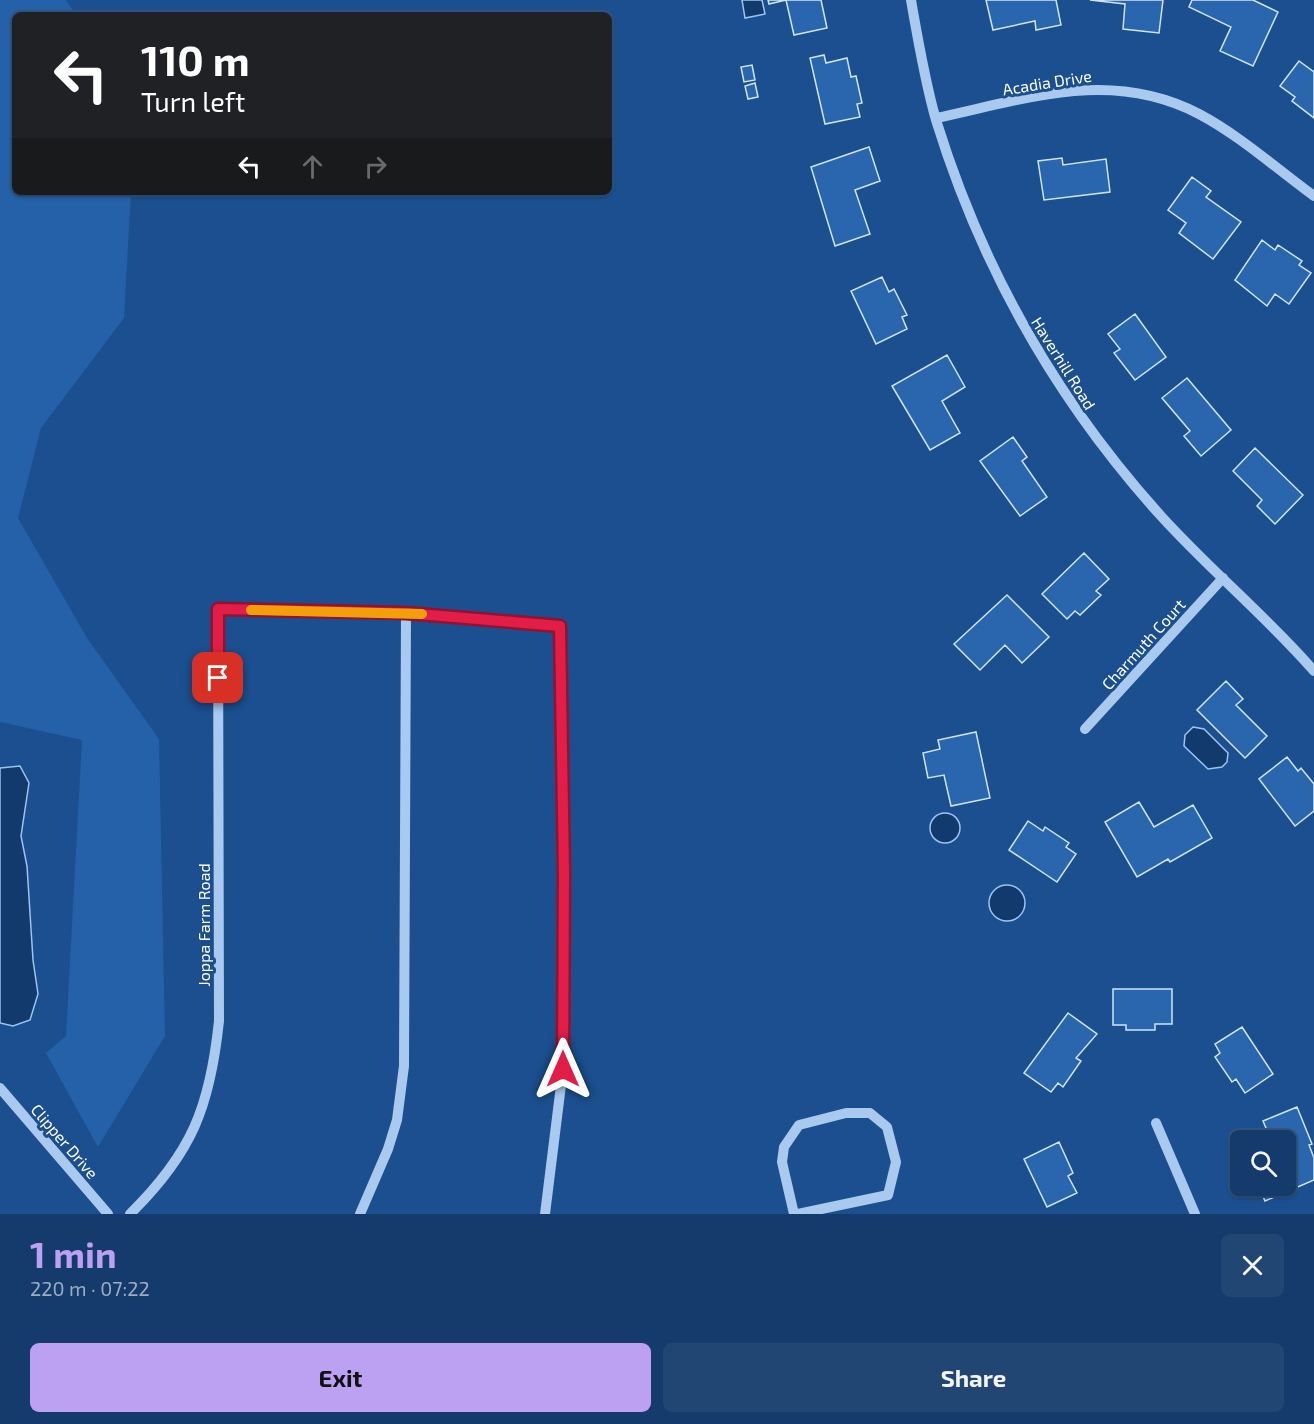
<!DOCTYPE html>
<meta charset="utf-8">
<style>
:root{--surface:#143b6b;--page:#214673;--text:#f1f3f6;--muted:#9dadc1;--line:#33557e;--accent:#bca0f2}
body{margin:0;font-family:"Exo 2",sans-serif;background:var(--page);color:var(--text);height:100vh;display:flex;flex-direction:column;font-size:22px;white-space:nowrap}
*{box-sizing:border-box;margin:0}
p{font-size:20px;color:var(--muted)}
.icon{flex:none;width:33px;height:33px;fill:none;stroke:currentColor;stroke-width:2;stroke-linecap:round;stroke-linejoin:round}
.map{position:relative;height:1214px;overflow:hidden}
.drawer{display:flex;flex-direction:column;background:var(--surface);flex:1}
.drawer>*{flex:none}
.hud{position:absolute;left:12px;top:12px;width:600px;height:183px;border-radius:9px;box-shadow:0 2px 4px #0004,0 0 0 2px var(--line);background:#202124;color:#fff;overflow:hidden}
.fabs{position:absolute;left:1230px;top:1130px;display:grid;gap:12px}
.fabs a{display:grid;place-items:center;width:66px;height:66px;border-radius:9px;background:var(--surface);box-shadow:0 2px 4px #0004,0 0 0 2px var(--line);font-size:30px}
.pin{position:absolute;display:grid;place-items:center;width:51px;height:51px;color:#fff;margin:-26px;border-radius:12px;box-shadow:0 3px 9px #0006}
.me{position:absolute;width:66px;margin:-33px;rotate:0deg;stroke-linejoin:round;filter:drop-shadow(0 0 4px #0008)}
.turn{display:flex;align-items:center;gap:21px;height:126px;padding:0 30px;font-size:27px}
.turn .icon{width:78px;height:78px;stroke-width:2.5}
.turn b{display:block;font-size:42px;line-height:51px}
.lanes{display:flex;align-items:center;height:57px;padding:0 30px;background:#0003;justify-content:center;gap:30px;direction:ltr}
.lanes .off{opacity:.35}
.round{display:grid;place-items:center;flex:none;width:63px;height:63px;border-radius:9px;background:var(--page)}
.summary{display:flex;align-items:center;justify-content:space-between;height:102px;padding:0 30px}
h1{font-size:36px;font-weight:700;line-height:45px;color:var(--accent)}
.action{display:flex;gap:12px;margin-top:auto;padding:12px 30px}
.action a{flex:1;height:69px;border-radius:9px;background:var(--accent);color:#111;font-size:24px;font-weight:700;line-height:69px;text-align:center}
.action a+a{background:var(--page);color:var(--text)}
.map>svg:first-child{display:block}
.green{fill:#2461a8}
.water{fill:#123a6d;stroke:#9cc4f0;stroke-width:1.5}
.building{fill:#2a66ad;stroke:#cfe3fa;stroke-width:1.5}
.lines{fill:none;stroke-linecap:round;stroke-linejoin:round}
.minor{stroke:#a9c9ee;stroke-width:10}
.route-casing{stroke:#92132f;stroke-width:15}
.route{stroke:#e11d48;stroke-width:10}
.slow{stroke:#f59e0b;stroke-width:10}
.labels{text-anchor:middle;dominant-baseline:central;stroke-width:6;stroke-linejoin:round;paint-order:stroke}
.street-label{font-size:16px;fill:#fff;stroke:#1b4f8f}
</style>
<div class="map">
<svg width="1314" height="1214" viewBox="0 0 1314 1214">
<rect width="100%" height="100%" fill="#1b4f8f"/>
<path class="green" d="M0,0H66L76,15H15V192H131L124,318L41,428L18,518L87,638L159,739L165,1036L98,1147L46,1053L66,1036L82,740L0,722Z"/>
<path class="water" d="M742,0H762L765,14L745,18Z
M1193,727L1204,729L1228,753L1227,762L1222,767L1208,769L1184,746L1185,735Z
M20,766L29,783L21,836L27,866L33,960L38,994L30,1020L13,1026L0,1023V768Z
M930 828a15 15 0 1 1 30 0a15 15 0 1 1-30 0Z
M989 903a18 18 0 1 1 36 0a18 18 0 1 1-36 0Z"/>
<path class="building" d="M768,0H821L827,28L794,35L786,0L769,4Z
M986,0H1056L1061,25L1036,30L1035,21L993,30Z
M1090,0H1163L1159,33L1123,29L1125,4Z
M1192,0H1253L1278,12L1253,66L1220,51L1231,27L1189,7Z
M824,55L826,63L847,58L851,77L856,76L862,103L857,104L860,117L825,124L810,58Z
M1299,61L1314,72V118L1292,101L1295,97L1280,86Z
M752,65L755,80L744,82L741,67Z
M755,83L758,97L748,99L745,86Z
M869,147L880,181L855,190L870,234L835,246L811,167Z
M1062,158L1063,165L1106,159L1110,192L1044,200L1038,161Z
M1192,177L1211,191L1206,197L1241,222L1213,259L1179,233L1186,223L1168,210Z
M1262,240L1275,250L1278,245L1302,261L1299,265L1311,273L1289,304L1275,294L1267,306L1235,280Z
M882,277L889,292L894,289L907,315L902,317L907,329L876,344L851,291Z
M1135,314L1166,357L1135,380L1114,353L1120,349L1108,334Z
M947,355L965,387L942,401L960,433L930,450L892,386Z
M1187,378L1231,430L1201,456L1184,436L1190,431L1162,398Z
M1013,437L1027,457L1022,461L1047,497L1020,516L980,461Z
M1255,448L1303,495L1275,524L1257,506L1262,500L1233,471Z
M1084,553L1109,579L1096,591L1101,595L1080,615L1075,611L1067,619L1042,594Z
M1007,595L1049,637L1022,663L1005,645L980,670L954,644Z
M1226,681L1243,699L1236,705L1267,736L1245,758L1197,710Z
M976,732L990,798L951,806L944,775L928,778L923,753L940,749L938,740Z
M1287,757L1298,771L1301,768L1314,784V811L1295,826L1259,779Z
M1139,802L1154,827L1193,805L1212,838L1170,862L1168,859L1137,877L1105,822Z
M1028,821L1043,831L1045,827L1069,843L1066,847L1076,854L1057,882L1009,850Z
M1113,989H1172V1024H1155V1030H1126V1025H1113Z
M1068,1013L1097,1034L1076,1058L1081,1061L1063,1087L1058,1083L1051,1092L1024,1073Z
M1242,1027L1273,1074L1245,1093L1236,1079L1232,1082L1215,1057L1220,1053L1215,1044Z
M1297,1107L1312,1144L1309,1145L1314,1158V1180L1265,1201L1258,1185H1286V1140H1271L1263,1121Z
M1059,1142L1073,1173L1068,1176L1077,1193L1047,1207L1024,1159Z"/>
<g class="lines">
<path class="minor" d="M911,0C918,40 925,82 936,120C982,269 1056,400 1161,516C1210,570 1266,616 1314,671
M936,118C1026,99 1111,68 1199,114C1239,135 1277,169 1314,196
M1085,729L1223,578
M0,1088L108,1214
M1156,1123L1195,1214
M130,1214C192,1153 210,1107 219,1021L218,609L406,613L560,626L564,872L563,1069L545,1214
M360,1214L388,1149L397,1120L404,1066L406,613
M794,1214L782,1162L784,1147L799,1125L846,1113H870L887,1127L896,1162L888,1195L798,1214"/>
</g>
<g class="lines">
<defs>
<path id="route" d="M218,678V609L406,613L560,626L564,872L563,1069"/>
</defs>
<use href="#route" class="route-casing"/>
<use href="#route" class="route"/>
<path class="slow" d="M251,610L422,614"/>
</g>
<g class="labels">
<g class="street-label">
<text transform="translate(1047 82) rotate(-9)">Acadia Drive</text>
<text transform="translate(1064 363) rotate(58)">Haverhill Road</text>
<text transform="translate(1143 644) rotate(-48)">Charmuth Court</text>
<text transform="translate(203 925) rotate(-90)">Joppa Farm Road</text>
<text transform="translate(65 1141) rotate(49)">Clipper Drive</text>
</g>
</g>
</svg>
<div class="fabs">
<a><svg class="icon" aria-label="search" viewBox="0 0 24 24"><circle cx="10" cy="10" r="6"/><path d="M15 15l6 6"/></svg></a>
</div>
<div class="pin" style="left:218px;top:678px;background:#d93025"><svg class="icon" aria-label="arrive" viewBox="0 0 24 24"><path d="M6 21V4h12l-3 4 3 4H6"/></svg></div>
<svg class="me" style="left:563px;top:1069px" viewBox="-20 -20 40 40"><path d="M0-17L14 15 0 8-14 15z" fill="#e11d48" stroke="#fff" stroke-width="4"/></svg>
<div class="hud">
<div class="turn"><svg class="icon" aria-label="left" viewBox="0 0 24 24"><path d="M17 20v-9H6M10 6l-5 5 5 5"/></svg><div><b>110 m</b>Turn left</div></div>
<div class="lanes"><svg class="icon" aria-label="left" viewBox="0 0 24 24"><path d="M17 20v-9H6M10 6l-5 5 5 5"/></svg><svg class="icon off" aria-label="ahead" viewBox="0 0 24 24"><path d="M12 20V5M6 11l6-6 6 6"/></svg><svg class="icon off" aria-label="right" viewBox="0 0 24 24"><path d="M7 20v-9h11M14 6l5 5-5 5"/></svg></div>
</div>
</div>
<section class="drawer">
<div class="summary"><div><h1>1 min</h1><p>220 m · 07:22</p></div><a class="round"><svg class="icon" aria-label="close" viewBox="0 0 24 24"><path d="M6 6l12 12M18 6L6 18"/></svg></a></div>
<div class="action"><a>Exit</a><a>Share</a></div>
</section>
